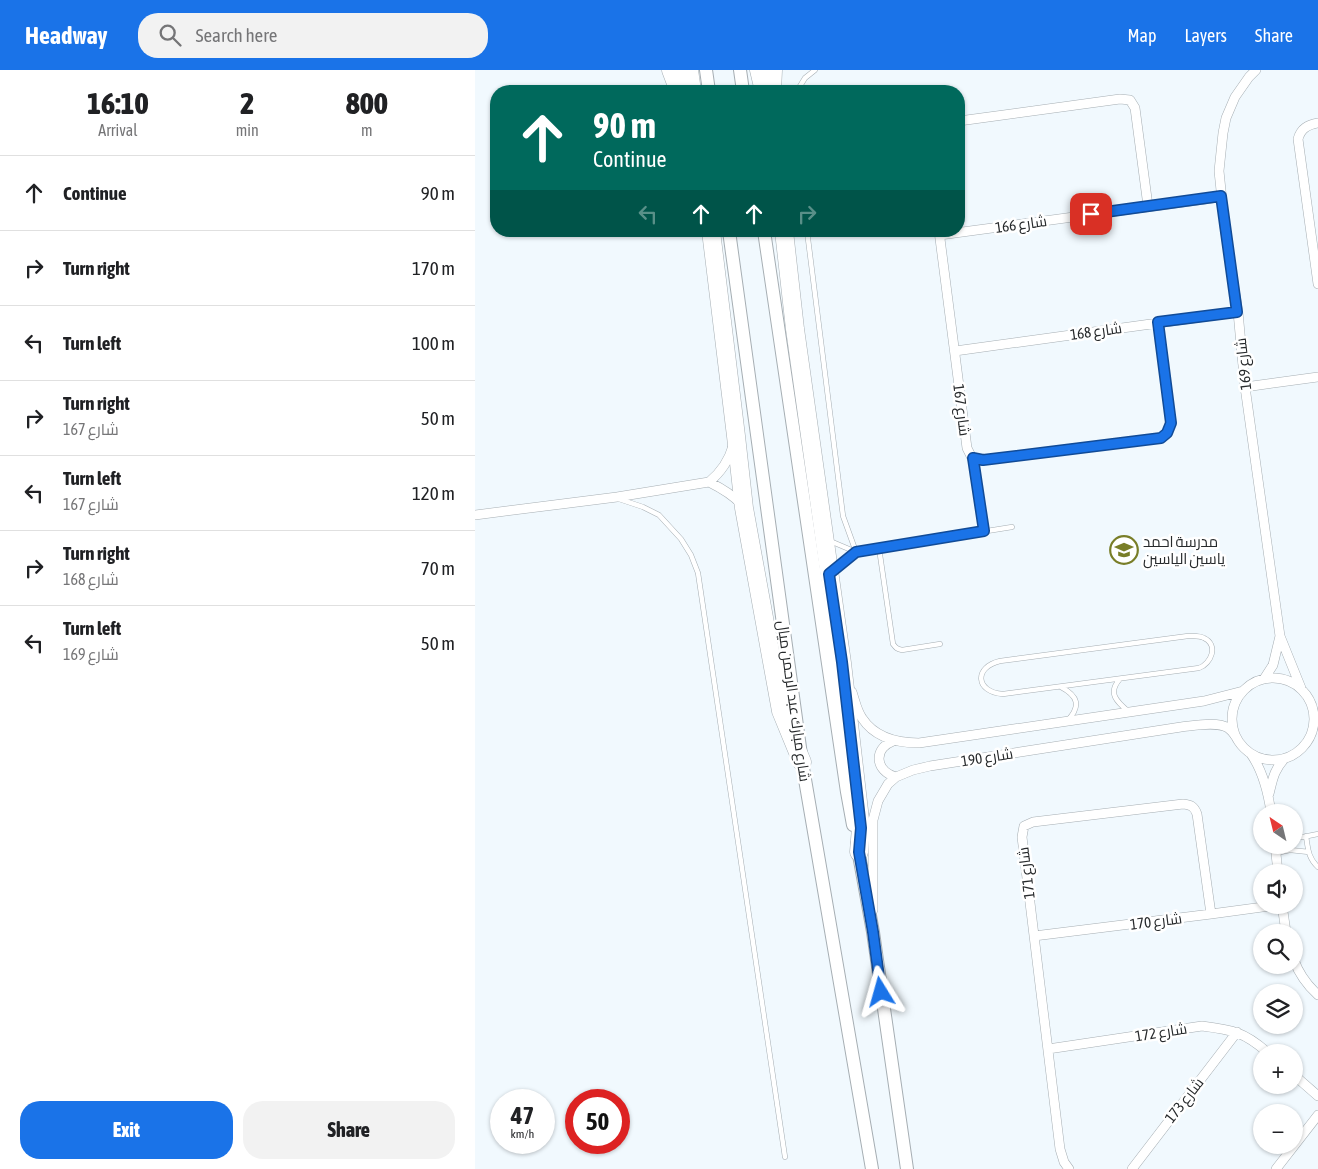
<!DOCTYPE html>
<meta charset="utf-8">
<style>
:root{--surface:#fff;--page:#f2f2f2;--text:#202124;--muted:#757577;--line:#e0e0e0;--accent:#1a73e8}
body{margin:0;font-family:"Asap Condensed",Cairo,sans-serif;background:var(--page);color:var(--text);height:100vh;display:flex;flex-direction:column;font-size:19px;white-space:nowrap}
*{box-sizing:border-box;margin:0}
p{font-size:16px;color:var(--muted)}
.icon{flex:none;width:28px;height:28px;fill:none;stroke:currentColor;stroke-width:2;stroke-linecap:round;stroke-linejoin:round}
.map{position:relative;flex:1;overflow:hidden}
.side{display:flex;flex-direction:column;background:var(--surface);width:475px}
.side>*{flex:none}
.top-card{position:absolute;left:15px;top:15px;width:475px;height:152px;border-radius:20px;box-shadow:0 1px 4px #0004;background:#00695c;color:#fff;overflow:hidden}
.needle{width:32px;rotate:325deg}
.fabs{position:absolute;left:778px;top:734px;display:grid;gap:10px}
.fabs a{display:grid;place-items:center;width:50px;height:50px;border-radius:50%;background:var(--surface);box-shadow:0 1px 4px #0004;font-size:25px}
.speed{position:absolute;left:15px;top:1019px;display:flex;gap:10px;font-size:25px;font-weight:700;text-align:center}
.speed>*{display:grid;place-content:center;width:65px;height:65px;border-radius:50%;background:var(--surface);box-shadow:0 1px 4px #0004;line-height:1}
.speed small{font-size:12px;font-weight:400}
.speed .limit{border:8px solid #d22;background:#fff;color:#111}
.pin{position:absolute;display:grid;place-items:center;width:42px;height:42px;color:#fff;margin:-21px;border-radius:10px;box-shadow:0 2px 8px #0006}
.me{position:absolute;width:55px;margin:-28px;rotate:352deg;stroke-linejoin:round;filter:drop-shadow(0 0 4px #0008)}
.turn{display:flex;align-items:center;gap:18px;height:105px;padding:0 20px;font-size:22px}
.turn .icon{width:65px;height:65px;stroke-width:2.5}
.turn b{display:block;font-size:35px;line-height:42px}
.lanes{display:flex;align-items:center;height:48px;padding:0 20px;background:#0003;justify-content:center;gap:25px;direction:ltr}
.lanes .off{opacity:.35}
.eta{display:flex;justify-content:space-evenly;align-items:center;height:85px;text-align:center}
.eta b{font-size:30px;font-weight:800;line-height:35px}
.cta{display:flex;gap:10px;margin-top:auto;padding:10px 20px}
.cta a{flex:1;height:58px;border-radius:20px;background:var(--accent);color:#fff;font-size:20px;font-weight:800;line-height:58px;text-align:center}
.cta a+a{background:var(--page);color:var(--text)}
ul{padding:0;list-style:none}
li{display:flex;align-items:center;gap:15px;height:75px;padding:0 20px;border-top:1px solid var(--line)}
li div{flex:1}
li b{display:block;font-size:19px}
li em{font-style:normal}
header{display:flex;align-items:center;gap:30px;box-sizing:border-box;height:70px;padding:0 25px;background:var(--accent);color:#fff}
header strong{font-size:24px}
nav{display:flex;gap:28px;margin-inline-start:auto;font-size:18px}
.search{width:350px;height:45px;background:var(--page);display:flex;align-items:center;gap:12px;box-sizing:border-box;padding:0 18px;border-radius:20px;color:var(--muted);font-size:19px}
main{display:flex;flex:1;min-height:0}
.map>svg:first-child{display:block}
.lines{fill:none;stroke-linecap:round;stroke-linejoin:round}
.lane-casing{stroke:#a6aeb3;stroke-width:5.5}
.street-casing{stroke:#a6aeb3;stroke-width:10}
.secondary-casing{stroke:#a6aeb3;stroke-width:14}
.highway-casing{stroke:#a6aeb3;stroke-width:19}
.lane{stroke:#fff;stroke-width:4.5}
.street{stroke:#fff;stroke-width:9}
.secondary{stroke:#fff;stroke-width:12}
.highway{stroke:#fff;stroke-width:18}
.route-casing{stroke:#114b97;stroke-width:12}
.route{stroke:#1a73e8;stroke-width:9}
.labels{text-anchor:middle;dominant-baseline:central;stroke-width:5;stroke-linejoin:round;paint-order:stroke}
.street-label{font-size:15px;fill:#272a2c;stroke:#fff}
.poi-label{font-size:15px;fill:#272a2c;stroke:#fff;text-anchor:start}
</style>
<header>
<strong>Headway</strong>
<div class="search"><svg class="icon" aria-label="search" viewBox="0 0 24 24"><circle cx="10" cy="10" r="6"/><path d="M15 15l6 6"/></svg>Search here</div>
<nav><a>Map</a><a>Layers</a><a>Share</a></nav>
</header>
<main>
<section class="side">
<div class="eta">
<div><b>16:10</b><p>Arrival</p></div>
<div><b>2</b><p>min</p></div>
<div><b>800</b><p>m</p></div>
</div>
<ul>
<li><svg class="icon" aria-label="ahead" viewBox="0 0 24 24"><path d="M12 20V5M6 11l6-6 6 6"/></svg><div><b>Continue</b></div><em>90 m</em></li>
<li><svg class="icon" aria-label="right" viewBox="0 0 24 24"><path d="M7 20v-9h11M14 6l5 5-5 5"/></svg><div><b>Turn right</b></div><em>170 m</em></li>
<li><svg class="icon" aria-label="left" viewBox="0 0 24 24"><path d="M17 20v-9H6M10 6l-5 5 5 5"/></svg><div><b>Turn left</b></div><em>100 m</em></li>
<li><svg class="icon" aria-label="right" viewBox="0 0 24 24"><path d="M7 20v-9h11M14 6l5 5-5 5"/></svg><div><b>Turn right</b><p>شارع 167</p></div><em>50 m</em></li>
<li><svg class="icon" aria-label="left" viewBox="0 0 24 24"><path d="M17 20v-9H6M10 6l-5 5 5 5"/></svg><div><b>Turn left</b><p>شارع 167</p></div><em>120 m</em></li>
<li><svg class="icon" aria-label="right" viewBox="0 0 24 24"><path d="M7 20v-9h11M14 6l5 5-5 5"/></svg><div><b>Turn right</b><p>شارع 168</p></div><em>70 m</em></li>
<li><svg class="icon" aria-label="left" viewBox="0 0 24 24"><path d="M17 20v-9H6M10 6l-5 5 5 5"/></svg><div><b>Turn left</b><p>شارع 169</p></div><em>50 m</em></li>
</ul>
<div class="cta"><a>Exit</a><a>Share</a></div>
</section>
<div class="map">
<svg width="843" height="1099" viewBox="0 0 843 1099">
<rect width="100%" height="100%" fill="#f1f9fe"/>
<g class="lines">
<defs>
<path id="lane" d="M322,21L330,8L340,0
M332,161L368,446L381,482
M497,388L509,461
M144,429L168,437L184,445L206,469L216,485L223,503L310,1087
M355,471L381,482
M404,478L418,574C421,578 422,579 427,580L465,574
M359,500L381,482L537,457
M713,566C718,566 724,565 729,568C744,575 736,594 724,598L528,624C500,622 499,597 525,591Z
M645,609C632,623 642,632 654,642
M586,617C603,626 606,636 593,650
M819,766L828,767L843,764
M831,766C833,778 833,788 843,797
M801,783L815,780L834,782"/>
<path id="street" d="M781,0L774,7L760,27L751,48L748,63L744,101L750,159L763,242L770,317L805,566L826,618
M484,51L645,29L655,30L660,38L673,136
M843,53C833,55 826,58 823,69L843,214
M464,161L492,378L497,388L508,390L686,368L692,363L696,353L683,252
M465,165L746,127
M480,281L763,242
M770,317L843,307
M234,412C246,418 257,424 266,434
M0,445L142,427L234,412C245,403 254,390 258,376
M757 649a41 41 0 1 1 82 0a41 41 0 1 1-82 0Z
M789,609L798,595L805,566
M377,622C380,631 382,641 387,648C400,668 422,673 444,673L729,631L768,621
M418,671C398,679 400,701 421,707
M776,684C788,701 793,722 796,742
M794,724C798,708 799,700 810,688
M800,775L803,802
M807,835L811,862
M398,840V750L403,731L413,714L421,707L438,700L455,696L706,657C718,656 742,651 753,658C756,660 759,664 761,667
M559,866L736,844L803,835
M819,890C824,904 832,915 843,925
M573,979L727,956C758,960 769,962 792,982
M819,1005L843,1026
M594,1099L589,1092L585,1079L547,767L549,756L558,752L708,734C716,735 719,736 722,744L736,844
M657,1099L762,962
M801,1099L843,1045"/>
<path id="secondary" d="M231,0L234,21
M265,0L268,21
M254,161L327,692L397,1099
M289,161L372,722L378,755
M382,774L398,862L432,1099"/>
<path id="highway" d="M196,0L204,21
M214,0L217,21
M284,0L289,21
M297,21L298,0
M236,161L261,366L269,438L306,641L327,692
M309,161L320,259L367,593L386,758L384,782"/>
</defs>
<use href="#lane" class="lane-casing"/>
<use href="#street" class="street-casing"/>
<use href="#secondary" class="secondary-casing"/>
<use href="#highway" class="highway-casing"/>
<use href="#lane" class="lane"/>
<use href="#street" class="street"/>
<use href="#secondary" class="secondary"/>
<use href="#highway" class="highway"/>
</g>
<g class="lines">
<defs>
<path id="route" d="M406,922L398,862L384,782L386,758L367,592L354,504L381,482L509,461L498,388L508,390L686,368L692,363L696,353L683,252L762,242L746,126L616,144"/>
</defs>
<use href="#route" class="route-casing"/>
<use href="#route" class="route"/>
</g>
<defs>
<symbol id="school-ring" viewBox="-11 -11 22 22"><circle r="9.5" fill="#fff" stroke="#797e28" stroke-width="1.5"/><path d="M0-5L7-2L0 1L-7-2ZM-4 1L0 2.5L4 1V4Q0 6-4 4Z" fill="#797e28"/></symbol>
</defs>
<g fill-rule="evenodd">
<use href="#school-ring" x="633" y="464" width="32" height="32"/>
</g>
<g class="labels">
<g class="street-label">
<text transform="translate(546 154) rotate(-8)">شارع 166</text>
<text transform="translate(621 261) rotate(-8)">شارع 168</text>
<text transform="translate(768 294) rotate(-96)">شارع 169</text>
<text transform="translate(487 340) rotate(83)">شارع 167</text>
<text transform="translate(319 631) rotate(82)">شارع مبارك عبد الرحمن ميال</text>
<text transform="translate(512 687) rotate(-9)">شارع 190</text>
<text transform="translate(551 803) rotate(-97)">شارع 171</text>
<text transform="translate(681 851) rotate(-7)">شارع 170</text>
<text transform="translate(686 962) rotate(-9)">شارع 172</text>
<text transform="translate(709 1030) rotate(-52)">شارع 173</text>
</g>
<g class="poi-label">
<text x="668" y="471">مدرسة احمد<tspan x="668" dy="17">ياسين الياسين</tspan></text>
</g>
</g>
</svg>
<div class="fabs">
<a><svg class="needle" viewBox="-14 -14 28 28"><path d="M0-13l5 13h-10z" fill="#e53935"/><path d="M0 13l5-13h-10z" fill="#757577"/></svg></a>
<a><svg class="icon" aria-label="sound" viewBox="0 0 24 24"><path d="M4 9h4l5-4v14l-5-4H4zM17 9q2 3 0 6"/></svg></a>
<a><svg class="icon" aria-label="search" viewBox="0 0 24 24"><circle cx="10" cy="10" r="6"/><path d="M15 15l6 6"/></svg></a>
<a><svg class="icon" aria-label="layers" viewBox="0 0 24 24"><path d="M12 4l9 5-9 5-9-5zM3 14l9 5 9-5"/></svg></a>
<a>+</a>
<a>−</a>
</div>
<div class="speed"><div>47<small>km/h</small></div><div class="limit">50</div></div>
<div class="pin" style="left:616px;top:144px;background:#d93025"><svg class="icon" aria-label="arrive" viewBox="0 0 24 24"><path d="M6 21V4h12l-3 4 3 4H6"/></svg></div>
<svg class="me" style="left:406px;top:922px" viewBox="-20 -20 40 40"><path d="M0-17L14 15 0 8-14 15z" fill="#1a73e8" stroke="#fff" stroke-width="4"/></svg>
<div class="top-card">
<div class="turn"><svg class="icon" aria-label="ahead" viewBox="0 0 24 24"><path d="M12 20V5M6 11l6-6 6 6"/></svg><div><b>90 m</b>Continue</div></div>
<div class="lanes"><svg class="icon off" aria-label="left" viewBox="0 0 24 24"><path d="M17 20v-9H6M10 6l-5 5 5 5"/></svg><svg class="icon" aria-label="ahead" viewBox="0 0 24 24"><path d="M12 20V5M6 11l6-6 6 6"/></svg><svg class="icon" aria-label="ahead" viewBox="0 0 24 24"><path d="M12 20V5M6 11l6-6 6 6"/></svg><svg class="icon off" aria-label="right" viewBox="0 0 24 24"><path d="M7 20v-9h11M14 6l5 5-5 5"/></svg></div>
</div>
</div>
</main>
